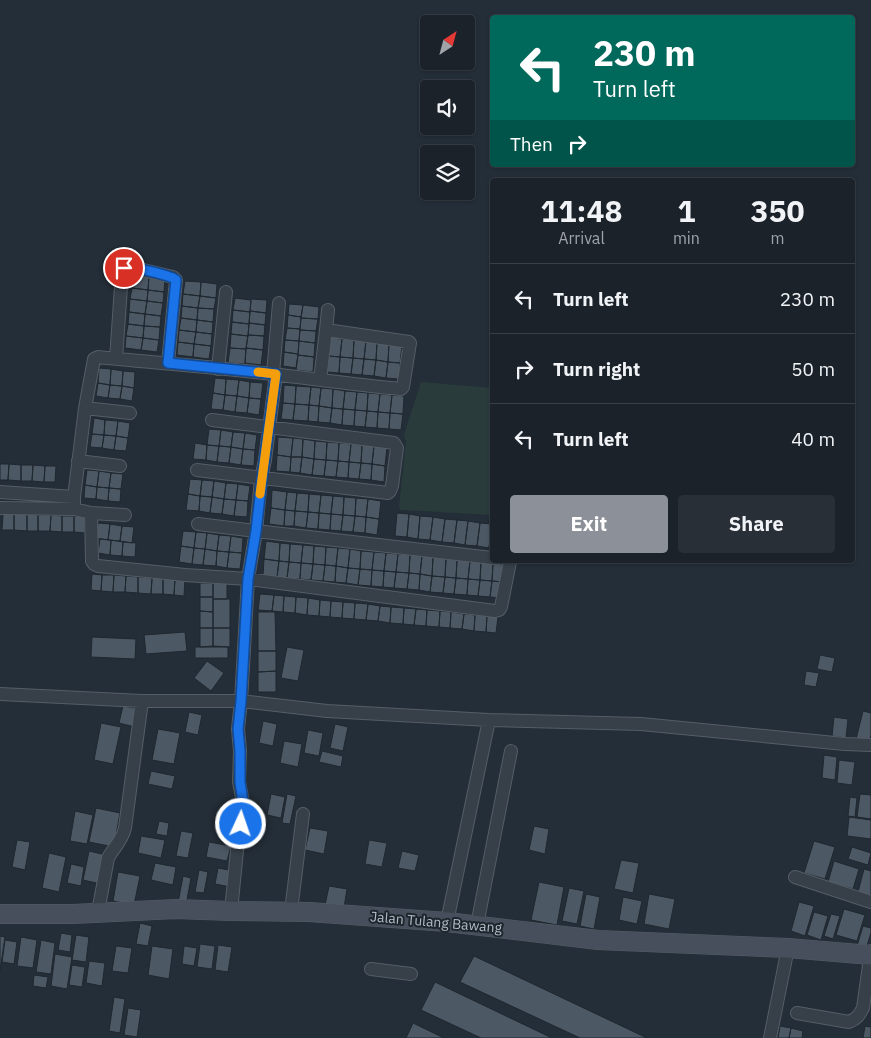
<!DOCTYPE html>
<style>
:root{--surface:#1b222a;--page:#282f36;--text:#f1f3f6;--muted:#a0a4a8;--line:#393f47;--accent:#8c9099}
body{margin:0;font-family:"IBM Plex Sans",sans-serif;background:var(--page);color:var(--text);height:100vh;display:flex;flex-direction:column;font-size:19px;white-space:nowrap}
*{box-sizing:border-box;margin:0}
p{font-size:16px;color:var(--muted)}
.icon{flex:none;width:28px;height:28px;fill:none;stroke:currentColor;stroke-width:2;stroke-linecap:round;stroke-linejoin:round}
.map{position:relative;flex:1;overflow:hidden}
.panel{position:absolute;left:490px;top:178px;width:365px;height:385px;display:flex;flex-direction:column;background:var(--surface);border-radius:5px;box-shadow:0 1px 4px #0004,0 0 0 1px var(--line)}
.panel>*{flex:none}
.guide{position:absolute;left:490px;top:15px;width:365px;height:152px;border-radius:5px;box-shadow:0 1px 4px #0004,0 0 0 1px var(--line);background:#00695c;color:#fff;overflow:hidden}
.needle{width:32px;rotate:36deg}
.controls{position:absolute;left:420px;top:15px;display:grid;gap:10px}
.controls a{display:grid;place-items:center;width:55px;height:55px;border-radius:5px;background:var(--surface);box-shadow:0 1px 4px #0004,0 0 0 1px var(--line);font-size:25px}
.pin{position:absolute;display:grid;place-items:center;width:42px;height:42px;color:#fff;margin:-21px;border:2px solid #fff;border-radius:50%;box-shadow:0 1px 5px #0007}
.me{position:absolute;width:55px;margin:-28px;rotate:3deg;stroke-linejoin:round;filter:drop-shadow(0 0 4px #0008)}
.turn{display:flex;align-items:center;gap:18px;height:105px;padding:0 20px;font-size:22px}
.turn .icon{width:65px;height:65px;stroke-width:2.5}
.turn b{display:block;font-size:35px;line-height:42px}
.then{display:flex;align-items:center;height:48px;padding:0 20px;background:#0003;gap:10px;font-size:19px}
.eta{display:flex;justify-content:space-evenly;align-items:center;height:85px;text-align:center}
.eta b{font-size:30px;font-weight:700;line-height:35px}
.cta{display:flex;gap:10px;margin-top:auto;padding:10px 20px}
.cta a{flex:1;height:58px;border-radius:5px;background:var(--accent);color:#fff;font-size:20px;font-weight:700;line-height:58px;text-align:center}
.cta a+a{background:var(--page);color:var(--text)}
ul{padding:0;list-style:none}
li{display:flex;align-items:center;gap:15px;height:70px;padding:0 20px;border-top:1px solid var(--line)}
li div{flex:1}
li b{display:block;font-size:19px}
li em{font-style:normal}
.map>svg:first-child{display:block}
.green{fill:#293c3b}
.building{fill:#4c5864;stroke:#1f272f}
.lines{fill:none;stroke-linecap:round;stroke-linejoin:round}
.street-casing{stroke:#555d66;stroke-width:14}
.secondary-casing{stroke:#555d66;stroke-width:20}
.street{stroke:#374049;stroke-width:12}
.secondary{stroke:#464f5b;stroke-width:19}
.route-casing{stroke:#114b97;stroke-width:12}
.route{stroke:#1a73e8;stroke-width:9}
.slow{stroke:#f59e0b;stroke-width:9}
.labels{text-anchor:middle;dominant-baseline:central;stroke-width:4;stroke-linejoin:round;paint-order:stroke}
.street-label{font-size:14px;fill:#b2bac5;stroke:#1d252d}
</style>
<div class="map">
<svg width="871" height="1038" viewBox="0 0 871 1038">
<rect width="100%" height="100%" fill="#242e38"/>
<path class="green" d="M421,382L492,388V515L404,510H401L399,507L406,442L404,435Z"/>
<path class="building" d="M133,274L149,276L148,290L132,288Z
M149,276L165,278L164,292L148,290Z
M185,281L201,282L200,296L183,294Z
M201,282L217,284L216,298L200,296Z
M132,288L148,290L147,301L130,299Z
M148,290L164,292L163,303L147,301Z
M183,294L200,296L198,308L182,306Z
M200,296L216,298L214,309L198,308Z
M235,298L251,300L250,312L233,310Z
M130,299L147,301L145,314L129,312Z
M251,299L267,300L266,313L250,311Z
M147,301L163,303L161,316L145,314Z
M289,304L303,305L301,317L288,315Z
M303,305L319,307L318,319L301,318Z
M182,306L198,308L197,320L181,318Z
M198,308L214,309L213,322L197,320Z
M233,310L250,312L249,324L232,322Z
M250,311L266,313L265,325L249,323Z
M129,312L145,314L144,326L128,324Z
M145,314L161,316L160,327L144,326Z
M288,315L301,317L300,329L287,328Z
M181,318L197,320L196,332L179,330Z
M301,318L318,319L316,331L300,330Z
M197,320L213,322L212,334L196,332Z
M232,322L249,324L248,336L231,334Z
M249,323L265,325L264,336L248,335Z
M128,324L144,326L143,338L126,336Z
M144,326L160,327L159,340L143,338Z
M287,328L300,329L299,341L285,340Z
M179,330L196,332L194,344L178,342Z
M300,330L316,331L315,343L299,341Z
M196,332L212,334L211,346L194,344Z
M231,334L248,336L246,349L230,348Z
M248,335L264,336L263,350L246,348Z
M126,336L143,338L141,350L125,348Z
M143,338L159,340L157,352L141,350Z
M330,338L342,339L340,357L329,356Z
M342,339L354,340L353,358L340,357Z
M285,340L299,341L298,354L284,352Z
M354,340L366,341L364,359L353,358Z
M299,341L315,343L314,357L298,355Z
M366,341L377,342L376,360L364,359Z
M178,342L194,344L193,357L177,355Z
M377,342L389,343L388,362L376,360Z
M389,343L402,345L400,363L388,362Z
M194,344L211,346L209,359L193,357Z
M230,348L246,349L245,364L228,363Z
M246,348L263,350L261,365L245,363Z
M284,352L298,354L296,368L283,366Z
M298,355L314,357L313,372L296,370Z
M329,356L340,357L339,373L327,372Z
M340,357L353,358L351,374L339,373Z
M353,358L364,359L362,375L351,374Z
M364,359L376,360L374,376L362,375Z
M376,360L388,362L386,378L374,376Z
M388,362L400,363L399,379L386,378Z
M99,368L111,369L110,385L98,383Z
M111,369L123,371L122,386L110,385Z
M123,371L135,372L134,388L122,386Z
M215,378L226,379L225,395L213,393Z
M226,379L239,380L237,396L225,395Z
M239,380L250,382L249,398L237,396Z
M250,382L263,383L261,399L249,398Z
M98,383L110,385L108,398L96,396Z
M110,385L122,386L120,399L108,398Z
M284,385L296,386L295,404L283,403Z
M122,386L134,388L132,401L120,399Z
M296,386L311,387L309,405L295,404Z
M311,387L321,388L319,406L309,405Z
M321,388L333,389L332,408L319,406Z
M333,389L345,391L343,409L332,408Z
M345,391L357,392L355,410L343,409Z
M357,392L368,393L367,411L355,410Z
M213,393L225,395L223,410L211,409Z
M368,393L380,394L378,412L367,411Z
M380,394L392,395L390,413L378,412Z
M225,395L237,396L235,412L223,410Z
M392,395L404,396L403,414L390,413Z
M237,396L249,398L247,413L235,412Z
M249,398L261,399L259,415L247,413Z
M283,403L295,404L293,420L281,419Z
M295,404L309,405L308,421L293,420Z
M309,405L319,406L318,422L308,421Z
M319,406L332,408L330,423L318,422Z
M332,408L343,409L342,425L330,423Z
M343,409L355,410L354,426L342,425Z
M355,410L367,411L365,427L354,426Z
M367,411L378,412L377,428L365,427Z
M378,412L390,413L389,429L377,428Z
M390,413L403,414L401,430L389,429Z
M94,418L105,420L104,435L92,434Z
M105,420L118,421L116,436L104,435Z
M118,421L130,423L128,438L116,436Z
M209,429L221,430L219,446L207,445Z
M221,430L233,432L231,447L219,446Z
M233,432L245,433L243,449L231,447Z
M245,433L257,435L255,450L243,449Z
M92,434L104,435L102,448L90,447Z
M104,435L116,436L114,450L102,448Z
M116,436L128,438L126,451L114,450Z
M278,437L293,438L291,457L277,455Z
M293,438L303,439L302,457H291Z
M303,439L315,441L314,459L302,457Z
M315,441L327,442L326,460L314,459Z
M327,442L339,443L338,461L326,460Z
M195,443L207,445L206,460L193,459Z
M339,443L351,444L349,462L338,461Z
M351,444L362,445L361,463L349,462Z
M207,445L219,446L217,462L206,460Z
M362,445L374,446L372,464L361,463Z
M219,446L231,447L229,463L217,462Z
M374,446L387,447L385,466L372,464Z
M231,447L243,449L241,465L229,463Z
M243,449L255,450L254,466L241,465Z
M277,455L291,457L290,472L276,471Z
M291,457H302L300,473L290,472Z
M302,457L314,459L312,475L300,473Z
M314,459L326,460L324,476L312,475Z
M326,460L338,461L336,477L324,476Z
M338,461L349,462L348,478L336,477Z
M349,462L361,463L359,479L348,478Z
M361,463L372,464L371,480L359,479Z
M0,464H9L8,480H0Z
M9,464L21,465V481L8,480Z
M372,464L385,466L384,482L371,480Z
M21,465H33L32,481H21Z
M33,465L45,466L44,482L32,481Z
M45,466H56L55,482H44Z
M87,470L99,471L97,487L85,485Z
M99,471L111,473L109,488L97,487Z
M111,473L123,474L121,489L109,488Z
M190,479L202,480L200,496L188,494Z
M202,480L214,481L212,497L200,496Z
M214,481L226,483L224,499L212,497Z
M226,483L238,484L236,500L224,499Z
M238,484L250,486L248,501L236,500Z
M85,485L97,487L96,499L84,498Z
M97,487L109,488L108,501L96,499Z
M109,488L121,489L120,502L108,501Z
M272,490L287,492L285,510L271,508Z
M287,492L297,493L295,511L285,510Z
M297,493L309,494L308,512L295,511Z
M188,494L200,496L199,511L186,510Z
M309,494L321,495L319,513L308,512Z
M321,495L333,496L331,514L319,513Z
M200,496L212,497L210,513L199,511Z
M333,496L344,497L343,515L331,514Z
M212,497L224,499L222,514L210,513Z
M344,497L356,498L355,516L343,515Z
M356,498L368,499L366,517L355,516Z
M224,499L236,500L234,516L222,514Z
M368,499L381,501L379,519L366,517Z
M236,500L248,501L247,517L234,516Z
M271,508L285,510L284,526L269,524Z
M285,510L295,511L294,526H284Z
M295,511L308,512L306,528L294,526Z
M308,512L319,513L318,529L306,528Z
M319,513L331,514L330,530L318,529Z
M397,513L409,514L407,537L395,536Z
M3,514H14V530H2Z
M14,514H27V531L14,530Z
M27,514L38,515V531H27Z
M331,514L343,515L341,531L330,530Z
M409,514L420,516L418,539L407,537Z
M38,515H51L50,531H38Z
M51,515L62,516V532L50,531Z
M343,515L355,516L353,532L341,531Z
M62,516H74V532H62Z
M74,516L85,517V533L74,532Z
M355,516L366,517L365,533L353,532Z
M420,516L433,517L430,540L418,539Z
M366,517L379,519L377,535L365,533Z
M433,517L445,519L442,542L430,540Z
M445,519L457,520L454,543L442,542Z
M457,520L468,521L465,545L454,543Z
M468,521L480,523L477,546L465,545Z
M98,523L110,524L108,540L96,538Z
M480,523L492,524L489,548L477,546Z
M110,524L122,526L120,541L108,540Z
M492,524V548H489Z
M122,526L134,527L132,543L120,541Z
M183,531L196,532L194,548L181,546Z
M196,532L207,533L205,549L194,548Z
M207,533L219,535L217,551L205,549Z
M219,535L231,536L229,552L217,551Z
M231,536L243,538L242,553L229,552Z
M100,539L111,540L110,555L98,553Z
M111,540L123,542L122,556L110,555Z
M266,541L280,543L279,561L264,559Z
M123,542L136,543L135,557L122,556Z
M280,543L290,544L289,562L279,561Z
M290,544L303,545L301,563L289,562Z
M303,545L314,546L313,564L301,563Z
M181,546L194,548L192,564L179,562Z
M314,546L326,547L325,565L313,564Z
M326,547L338,548L336,566L325,565Z
M194,548L205,549L203,565L192,564Z
M338,548L350,549L348,568L336,566Z
M205,549L217,551L216,566L203,565Z
M350,549L361,551L360,569L348,568Z
M217,551L229,552L227,568L216,566Z
M361,551L374,552L372,570L360,569Z
M229,552L242,553L240,569L227,568Z
M374,552L386,553L384,571L372,570Z
M386,553L398,554L396,572L384,571Z
M398,554L410,555L409,573L396,572Z
M410,555L422,556L420,574L409,573Z
M422,556L433,557L432,576L420,574Z
M433,557L446,559L445,577L432,576Z
M264,559L279,561L277,577L263,575Z
M446,559L457,560L456,578L445,577Z
M457,560L470,561L468,579L456,578Z
M279,561L289,562L287,578L277,577Z
M470,561L481,562L480,580L468,579Z
M289,562L301,563L300,579L287,578Z
M481,562L493,563L492,581L480,580Z
M301,563L313,564L311,580L300,579Z
M493,563L504,564L503,582L492,581Z
M313,564L325,565L323,581L311,580Z
M325,565L336,566L335,582L323,581Z
M336,566L348,568L346,583L335,582Z
M348,568L360,569L358,585L346,583Z
M360,569L372,570L371,586L358,585Z
M372,570L384,571L383,587L371,586Z
M384,571L396,572L394,588L383,587Z
M396,572L409,573L407,589L394,588Z
M409,573L420,574L419,590L407,589Z
M92,574L102,575L101,591L91,590Z
M420,574L432,576L430,592L419,590Z
M102,575H114L113,592L101,591Z
M114,575L126,576L125,592H113Z
M126,576L138,577V593L125,592Z
M432,576L445,577L443,593L430,592Z
M138,577L152,578L151,594L138,593Z
M445,577L456,578L454,594L443,593Z
M152,578H163V594H151Z
M163,578L175,579L174,595L163,594Z
M456,578L468,579L467,595L454,594Z
M175,579H185L184,596L174,595Z
M468,579L480,580L478,596L467,595Z
M480,580L492,581L490,597L478,596Z
M492,581L503,582L501,598L490,597Z
M200,583H213V597H200Z
M213,583H227V599H213Z
M260,594L274,595L272,611L258,610Z
M274,595L284,596L283,612L272,611Z
M284,596L296,597L295,613L283,612Z
M200,597H213V612L200,611Z
M296,597L308,598L307,615L295,613Z
M308,598L320,600L319,616L307,615Z
M213,599H230V628H213Z
M320,600L331,601L330,617L319,616Z
M331,601L343,602L342,618L330,617Z
M343,602L355,603L354,619L342,618Z
M355,603L368,604L366,620L354,619Z
M368,604L380,606L378,621L366,620Z
M380,606L391,607L390,623L378,621Z
M391,607L404,608L403,624L390,623Z
M404,608L416,609L414,625L403,624Z
M416,609L427,610L426,626L414,625Z
M427,610L440,611L439,627L426,626Z
M200,611L213,612V628H200Z
M440,611L451,612L450,628L439,627Z
M258,612H275L276,651H258Z
M451,612L464,614L462,629L450,628Z
M464,614L475,615L474,631L462,629Z
M475,615L487,616L486,632L474,631Z
M487,616L498,617L496,633L486,632Z
M200,628H213V646L200,647Z
M213,628H230V647L213,646Z
M185,632L187,651L146,654L144,635Z
M92,637L136,639L135,659L91,657Z
M195,647H228V658H195Z
M287,647L304,650L298,681L281,678Z
M258,651H276V671L258,672Z
M820,655L835,658L832,672L817,669Z
M207,661L224,673L211,691L194,678Z
M276,671V692H258V672Z
M806,671L819,673L816,687L804,685Z
M123,706L139,709L135,727L119,723Z
M863,711L871,713V735L869,742L856,739Z
M189,712L202,715L198,735L185,732Z
M834,717L848,719L846,738L832,736Z
M263,721L277,724L273,746L259,743Z
M101,723L121,727L113,764L94,760Z
M335,724L348,727L343,751L330,748Z
M158,729L180,733L174,764L152,760Z
M308,730L323,733L319,756L304,753Z
M284,741L302,744L298,767L280,763Z
M322,751L343,756L341,767L319,762Z
M824,755L837,757L835,780L822,778Z
M839,760L855,762L852,785L837,783Z
M151,771L175,776L172,789L148,784Z
M271,794L285,797L281,818L267,815Z
M287,794L296,796L290,824L282,823Z
M860,794L871,795V819L857,817Z
M850,797L857,798L855,817L848,816Z
M96,808L120,813L114,847L89,842Z
M75,811L93,815L87,844L70,841Z
M849,817L871,820V839L847,836Z
M159,821L169,823L167,836L156,834Z
M534,826L549,829L545,854L529,850Z
M310,828L328,831L324,854L305,850Z
M181,831L193,833L188,858L176,856Z
M141,836L165,840L161,858L138,853Z
M17,840L30,842L25,870L12,867Z
M369,840L387,843L382,867L365,864Z
M814,841L835,847L825,879L804,873Z
M209,842L231,846L227,861L206,857Z
M852,847L871,853L868,865L848,859Z
M89,851L106,855L101,884L83,880Z
M402,851L419,855L415,871L398,868Z
M49,853L66,857L59,892L42,888Z
M621,860L639,863L633,893L614,889Z
M834,861L859,869L853,889L828,882Z
M155,863L176,867L173,885L151,880Z
M71,864L84,867L81,886L67,883Z
M218,868L234,871L231,887L215,884Z
M864,869L871,871V896L858,892Z
M199,870L208,872L204,893L195,892Z
M118,872L140,876L134,905L113,901Z
M183,876L191,878L186,905L178,903Z
M539,882L564,887L557,925L531,920Z
M329,886L347,889L343,914L324,910Z
M569,888L584,891L577,924L562,921Z
M586,894L600,897L594,929L580,926Z
M649,894L675,899L669,929L644,924Z
M623,897L642,901L637,924L619,920Z
M799,902L814,906L805,936L791,931Z
M844,909L865,915L857,941L836,935Z
M814,912L828,916L821,940L807,935Z
M831,914L840,916L833,939L824,936Z
M140,923L152,926L148,946L136,944Z
M863,926L871,928V933L865,952L856,949Z
M61,933L72,935L70,952L58,950Z
M76,935L89,937L86,962L72,960Z
M0,936L5,937L0,971Z
M21,937L37,940L33,968L17,966Z
M5,940L17,942L14,964L2,962Z
M41,940L55,943L51,974L36,972Z
M200,944L215,946L212,969L197,967Z
M218,945L232,947L228,972L215,970Z
M116,946L132,948L128,973L112,971Z
M152,946L173,949L169,979L148,975Z
M184,946L197,948L194,966L182,964Z
M55,954L72,957L67,989L51,986Z
M474,956L647,1038H580L460,982Z
M89,961L105,963L102,986L86,983Z
M72,965L85,967L82,987L69,985Z
M34,975L48,977L46,988L33,986Z
M435,982L552,1038H481L421,1010Z
M114,997L125,999L120,1033L109,1031Z
M128,1008L141,1010L137,1037L124,1035Z
M413,1023L444,1038H406Z
M780,1026L791,1028L789,1038H778Z
M865,1026L871,1027V1038H863Z
M791,1028L803,1031L802,1038H789Z"/>
<g class="lines">
<defs>
<path id="street" d="M326,330L328,310
M116,359L122,272L126,266L173,277L176,280L168,363
M218,369L226,292
M273,374L279,303
M85,408L130,413
M78,461L120,466
M197,470L388,493L390,491L392,486L397,448L394,443L212,420
M0,492L74,497
M0,508L74,509
M91,513L92,561L94,564L98,566L185,575L248,579L495,611L499,610L501,607L510,562L509,560
M125,515L91,513L74,509V497L85,408L94,359L98,357C156,363 214,367 272,374C315,379 358,385 401,389L403,387L410,343L409,342L326,330L320,380
M198,524L256,531L492,558
M0,694L142,701H241L327,711L489,720L641,724L845,744L871,745
M795,877L871,902
M231,911L238,840L244,808L239,782L240,751L238,729L241,701L248,579L256,531L261,479L265,460L276,374
M291,911L303,814
M98,912L108,858C114,847 122,841 125,828L142,701
M447,922L489,720
M477,925L511,751
M371,969L411,974
M797,1013L849,1022C857,1019 859,1015 863,1008L871,951
M770,1038L788,948"/>
<path id="secondary" d="M0,914H73L176,909L231,911L309,912L447,922L598,940L788,948L871,955"/>
</defs>
<use href="#street" class="street-casing"/>
<use href="#secondary" class="secondary-casing"/>
<use href="#street" class="street"/>
<use href="#secondary" class="secondary"/>
</g>
<g class="lines">
<defs>
<path id="route" d="M124,268L126,266C137,269 169,274 176,280L168,363L276,374L262,479L256,531L248,579L241,701L238,729L240,751V782L244,808L241,824"/>
</defs>
<use href="#route" class="route-casing"/>
<use href="#route" class="route"/>
<path class="slow" d="M258,372L276,374L260,494"/>
</g>
<g class="labels">
<g class="street-label">
<text transform="translate(436 922) rotate(5)">Jalan Tulang Bawang</text>
</g>
</g>
</svg>
<div class="controls">
<a><svg class="needle" viewBox="-14 -14 28 28"><path d="M0-13l5 13h-10z" fill="#e53935"/><path d="M0 13l5-13h-10z" fill="#a0a4a8"/></svg></a>
<a><svg class="icon" aria-label="sound" viewBox="0 0 24 24"><path d="M4 9h4l5-4v14l-5-4H4zM17 9q2 3 0 6"/></svg></a>
<a><svg class="icon" aria-label="layers" viewBox="0 0 24 24"><path d="M12 4l9 5-9 5-9-5zM3 14l9 5 9-5"/></svg></a>
</div>
<div class="pin" style="left:124px;top:268px;background:#d93025"><svg class="icon" aria-label="arrive" viewBox="0 0 24 24"><path d="M6 21V4h12l-3 4 3 4H6"/></svg></div>
<svg class="me" style="left:241px;top:824px" viewBox="-20 -20 40 40"><circle r="17" fill="#1a73e8" stroke="#fff" stroke-width="3"/><path d="M0-11L8 9 0 5-8 9z" fill="#fff"/></svg>
<div class="guide">
<div class="turn"><svg class="icon" aria-label="left" viewBox="0 0 24 24"><path d="M17 20v-9H6M10 6l-5 5 5 5"/></svg><div><b>230 m</b>Turn left</div></div>
<div class="then">Then<svg class="icon" aria-label="right" viewBox="0 0 24 24"><path d="M7 20v-9h11M14 6l5 5-5 5"/></svg></div>
</div>
<section class="panel">
<div class="eta">
<div><b>11:48</b><p>Arrival</p></div>
<div><b>1</b><p>min</p></div>
<div><b>350</b><p>m</p></div>
</div>
<ul>
<li><svg class="icon" aria-label="left" viewBox="0 0 24 24"><path d="M17 20v-9H6M10 6l-5 5 5 5"/></svg><div><b>Turn left</b></div><em>230 m</em></li>
<li><svg class="icon" aria-label="right" viewBox="0 0 24 24"><path d="M7 20v-9h11M14 6l5 5-5 5"/></svg><div><b>Turn right</b></div><em>50 m</em></li>
<li><svg class="icon" aria-label="left" viewBox="0 0 24 24"><path d="M17 20v-9H6M10 6l-5 5 5 5"/></svg><div><b>Turn left</b></div><em>40 m</em></li>
</ul>
<div class="cta"><a>Exit</a><a>Share</a></div>
</section>
</div>
